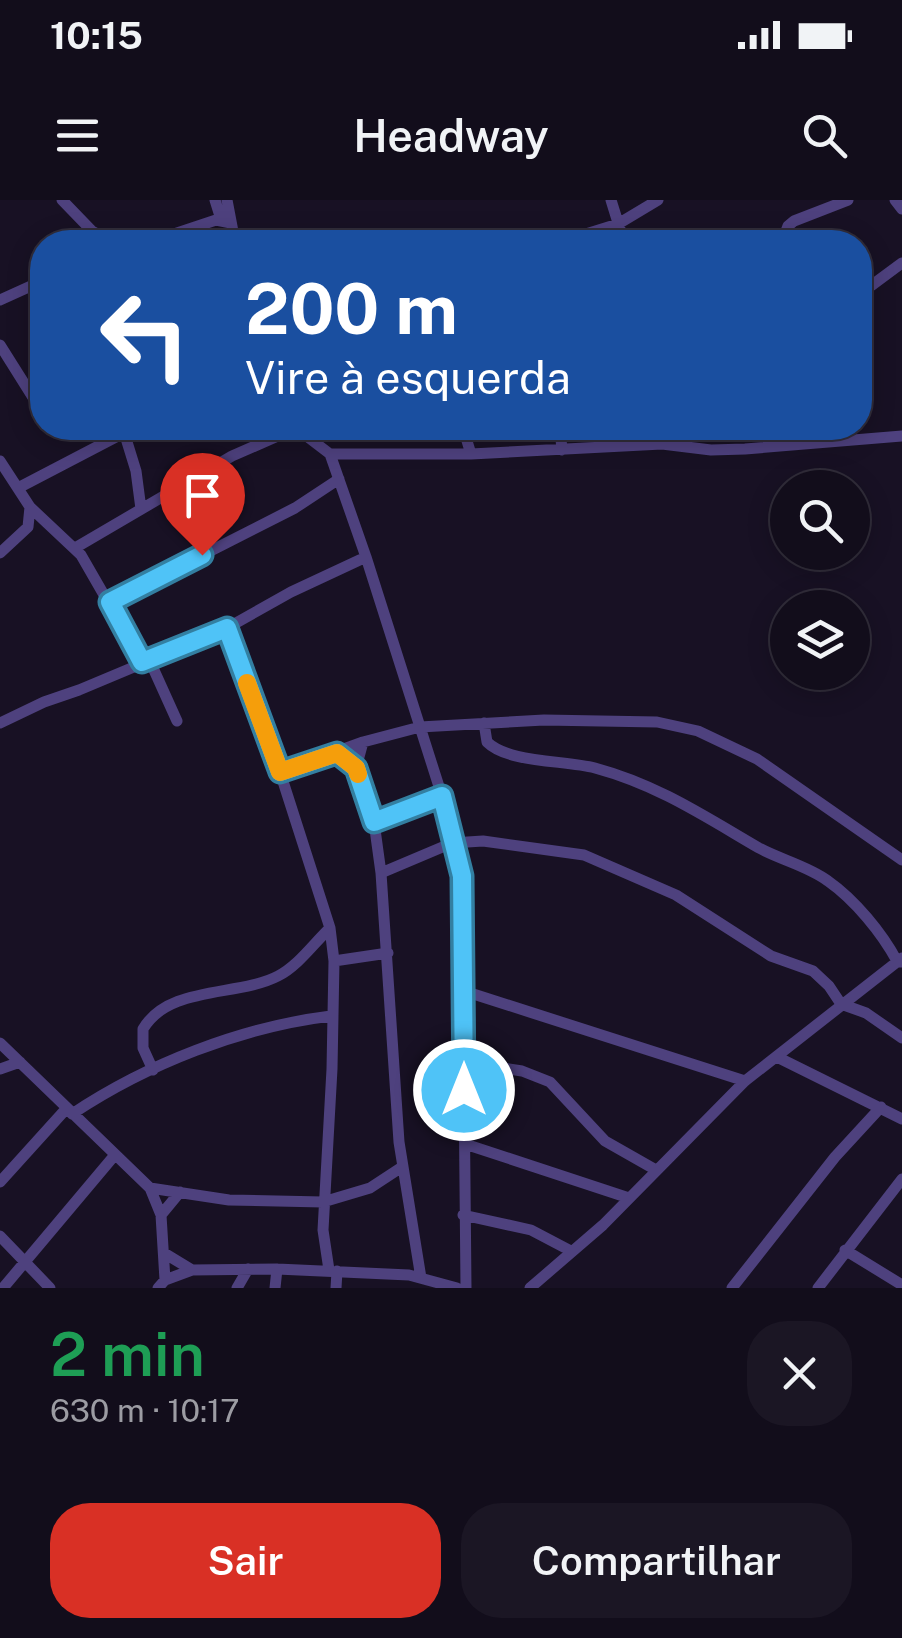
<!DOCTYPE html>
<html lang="pt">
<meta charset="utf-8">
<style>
:root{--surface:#120d1b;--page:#1b1624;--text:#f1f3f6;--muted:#9c9ca3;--line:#312d3a;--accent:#d93025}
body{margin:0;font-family:"Public Sans",sans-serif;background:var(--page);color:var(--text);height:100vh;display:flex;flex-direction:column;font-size:38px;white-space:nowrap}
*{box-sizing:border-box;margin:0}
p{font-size:32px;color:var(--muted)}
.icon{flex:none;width:55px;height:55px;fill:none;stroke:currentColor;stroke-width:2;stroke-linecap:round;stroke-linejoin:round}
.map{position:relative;height:1088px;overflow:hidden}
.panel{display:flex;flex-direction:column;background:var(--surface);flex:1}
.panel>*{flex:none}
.guide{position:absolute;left:30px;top:30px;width:842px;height:210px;border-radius:40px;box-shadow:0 5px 25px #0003,0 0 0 2px var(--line);background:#1a4fa0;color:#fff;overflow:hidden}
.buttons{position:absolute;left:770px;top:270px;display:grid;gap:20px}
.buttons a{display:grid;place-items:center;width:100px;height:100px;border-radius:50%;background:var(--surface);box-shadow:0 5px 25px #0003,0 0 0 2px var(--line);font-size:50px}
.pin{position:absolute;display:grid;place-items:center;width:85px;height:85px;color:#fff;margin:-102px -42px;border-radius:50% 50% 50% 0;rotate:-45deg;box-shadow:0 0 10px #0007}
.pin .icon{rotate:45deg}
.me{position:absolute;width:110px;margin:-55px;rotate:0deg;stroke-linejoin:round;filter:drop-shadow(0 0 8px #0008)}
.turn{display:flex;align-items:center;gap:35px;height:210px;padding:0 50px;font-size:45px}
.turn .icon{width:130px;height:130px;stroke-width:2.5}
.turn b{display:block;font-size:70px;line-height:85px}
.round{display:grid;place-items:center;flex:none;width:105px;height:105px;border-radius:40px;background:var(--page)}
.summary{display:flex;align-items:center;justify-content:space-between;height:170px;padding:0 50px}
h1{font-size:60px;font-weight:600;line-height:75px;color:#1e9e55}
.action{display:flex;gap:20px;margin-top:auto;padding:20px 50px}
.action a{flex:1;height:115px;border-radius:40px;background:var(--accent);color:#fff;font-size:40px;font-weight:600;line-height:115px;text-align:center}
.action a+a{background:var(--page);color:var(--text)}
.status{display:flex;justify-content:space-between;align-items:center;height:70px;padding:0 50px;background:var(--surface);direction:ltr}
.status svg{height:28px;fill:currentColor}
header{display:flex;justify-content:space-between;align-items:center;height:130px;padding:0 50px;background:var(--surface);font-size:45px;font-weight:600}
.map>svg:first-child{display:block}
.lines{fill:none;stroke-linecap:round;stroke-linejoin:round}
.minor{stroke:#4e417e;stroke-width:11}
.route-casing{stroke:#337fa1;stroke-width:25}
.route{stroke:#4fc3f7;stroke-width:18}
.slow{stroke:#f59e0b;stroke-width:18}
</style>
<div class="status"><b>10:15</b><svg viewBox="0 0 49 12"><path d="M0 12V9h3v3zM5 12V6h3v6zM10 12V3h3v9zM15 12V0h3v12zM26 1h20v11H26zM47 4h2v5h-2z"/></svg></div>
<header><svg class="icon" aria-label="menu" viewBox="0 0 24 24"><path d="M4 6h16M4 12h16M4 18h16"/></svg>Headway<svg class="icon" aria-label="search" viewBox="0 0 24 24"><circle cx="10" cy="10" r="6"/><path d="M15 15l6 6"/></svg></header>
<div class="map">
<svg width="902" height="1088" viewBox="0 0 902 1088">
<rect width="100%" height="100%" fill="#181124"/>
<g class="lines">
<path class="minor" d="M62,0L92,31L112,42
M215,0L220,16
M227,0L235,42
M611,0L624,42
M895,0L902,9
M150,42L216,20L231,23
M560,42L618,24L658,0
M782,42L788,26L794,21L848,0
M860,94L902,63
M0,100L42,81
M0,145L34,199L42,206
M296,228L330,254H471L662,244L711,250L745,249L902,236
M463,228L471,254
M560,228L562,250
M124,232L136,271L141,309
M662,244L687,228
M0,261L30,307L81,355L142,461
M18,288L133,228
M75,348L232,256L296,228
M0,353L28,327L30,307
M366,357L442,596L462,676L466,1088
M110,402L295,308L339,279
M227,428L280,572L330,728L334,761L332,869L323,1030L329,1070
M149,459L177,521
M0,523L44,502L79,490L227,428L291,392L366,357L330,254
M484,523L487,542C508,563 564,560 595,568C658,585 704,616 759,648C781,660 808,666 828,681C855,700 882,733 897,761L902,762
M337,553L356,568L363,542
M356,568L374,622L381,673L399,942L421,1078
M280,572L363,542L420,527L544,520L657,522L698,531L757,559L902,660
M374,622L442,596
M381,673L452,643L483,641L584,655L676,695L771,756L813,771L829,786L841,804L866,813L902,838
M334,761L388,753
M464,791L745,881
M0,843L150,988L161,1015L165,1080
M777,857L902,919
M464,862L522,871L550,882L605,941L656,970
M0,869L20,862
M153,870L143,848V829C169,785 238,797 278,776C298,766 314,743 330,728
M72,914C147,864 241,827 331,816
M465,944L629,998
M0,982L66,909
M150,988L229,1000L323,1002L370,988L402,967
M161,1015L180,992
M463,1015L531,1030L571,1051
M0,1036L50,1088
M845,1050L902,1085
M164,1053L192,1070
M3,1088L114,956
M158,1088L165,1080L192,1070L277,1069L409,1075L457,1088
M237,1088L248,1069
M275,1088L277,1069
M336,1088L337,1071
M530,1088L603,1025L745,881L902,758
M732,1088L835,957L881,907
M818,1088L902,979"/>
</g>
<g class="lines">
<defs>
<path id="route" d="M202,355L110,402L142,462L227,428L280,572L337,553L356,568L374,622L442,596L462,676L464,890"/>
</defs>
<use href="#route" class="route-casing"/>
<use href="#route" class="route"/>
<path class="slow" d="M247,483L280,572L337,553L356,568L358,574"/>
</g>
</svg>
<div class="buttons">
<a><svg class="icon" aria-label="search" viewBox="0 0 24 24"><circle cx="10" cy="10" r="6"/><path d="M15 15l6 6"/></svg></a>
<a><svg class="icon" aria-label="layers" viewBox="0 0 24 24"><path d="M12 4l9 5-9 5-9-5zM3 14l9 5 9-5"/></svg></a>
</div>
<div class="pin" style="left:202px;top:355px;background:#d93025"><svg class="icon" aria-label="arrive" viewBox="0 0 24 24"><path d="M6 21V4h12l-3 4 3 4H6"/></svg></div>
<svg class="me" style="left:464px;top:890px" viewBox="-20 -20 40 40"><circle r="17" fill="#4fc3f7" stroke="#fff" stroke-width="3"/><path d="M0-11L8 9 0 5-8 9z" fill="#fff"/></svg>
<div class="guide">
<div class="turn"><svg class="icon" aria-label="left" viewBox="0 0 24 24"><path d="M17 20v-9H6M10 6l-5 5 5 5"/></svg><div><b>200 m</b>Vire à esquerda</div></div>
</div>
</div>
<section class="panel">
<div class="summary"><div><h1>2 min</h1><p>630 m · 10:17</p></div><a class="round"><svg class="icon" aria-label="close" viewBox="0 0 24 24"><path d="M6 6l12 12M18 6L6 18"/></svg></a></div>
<div class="action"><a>Sair</a><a>Compartilhar</a></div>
</section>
